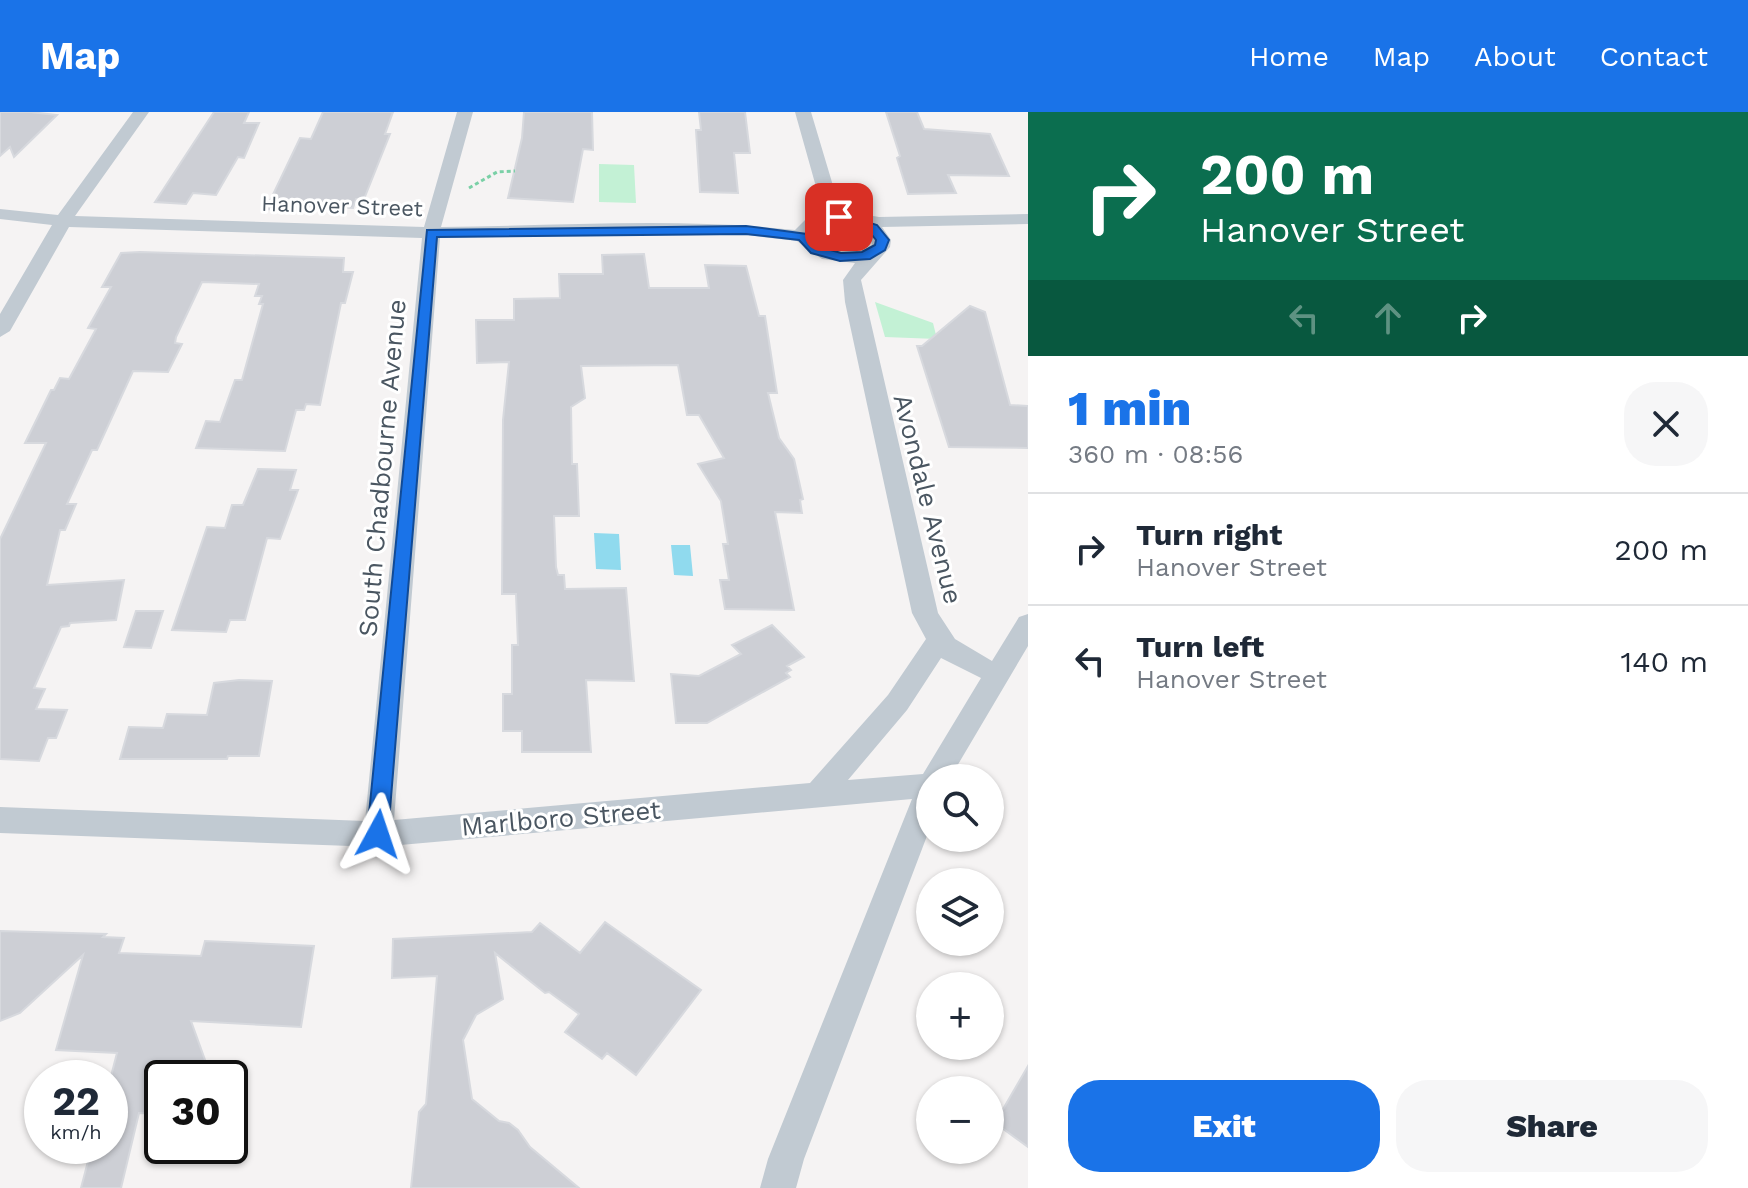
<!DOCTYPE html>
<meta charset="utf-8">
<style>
:root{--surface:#fff;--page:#f6f6f7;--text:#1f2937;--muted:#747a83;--line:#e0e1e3;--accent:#1a73e8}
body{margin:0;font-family:"Work Sans",sans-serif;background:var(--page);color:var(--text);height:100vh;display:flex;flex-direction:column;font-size:30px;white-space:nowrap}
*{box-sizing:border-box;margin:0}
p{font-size:26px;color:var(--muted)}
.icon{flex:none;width:44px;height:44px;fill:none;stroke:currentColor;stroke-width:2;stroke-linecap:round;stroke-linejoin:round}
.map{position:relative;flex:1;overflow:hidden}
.sheet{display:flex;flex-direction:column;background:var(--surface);width:720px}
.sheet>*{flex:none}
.guide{background:#0b6e4f;color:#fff;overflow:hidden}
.buttons{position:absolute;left:916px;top:652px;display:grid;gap:16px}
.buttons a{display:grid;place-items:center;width:88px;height:88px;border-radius:50%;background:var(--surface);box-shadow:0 2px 6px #0004;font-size:40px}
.speed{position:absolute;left:24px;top:948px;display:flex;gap:16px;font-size:40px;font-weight:700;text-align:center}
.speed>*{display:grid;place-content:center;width:104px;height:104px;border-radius:50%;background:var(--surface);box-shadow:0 2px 6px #0004;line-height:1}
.speed small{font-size:20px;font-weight:400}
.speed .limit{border:4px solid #111;border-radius:12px;background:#fff;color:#111}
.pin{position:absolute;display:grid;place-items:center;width:68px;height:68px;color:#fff;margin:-34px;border-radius:16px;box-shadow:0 4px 12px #0006}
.me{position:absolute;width:88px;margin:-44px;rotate:5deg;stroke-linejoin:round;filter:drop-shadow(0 0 6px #0008)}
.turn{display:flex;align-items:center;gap:28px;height:168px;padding:0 40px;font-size:36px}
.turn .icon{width:104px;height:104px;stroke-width:2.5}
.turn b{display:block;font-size:56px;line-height:68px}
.lanes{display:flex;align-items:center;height:76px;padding:0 40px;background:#0003;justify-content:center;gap:40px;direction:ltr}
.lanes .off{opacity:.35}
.round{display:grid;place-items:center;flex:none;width:84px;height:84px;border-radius:32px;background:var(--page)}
.head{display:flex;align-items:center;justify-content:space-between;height:136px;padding:0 40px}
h1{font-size:48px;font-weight:800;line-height:60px;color:var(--accent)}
.primary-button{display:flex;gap:16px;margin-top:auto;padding:16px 40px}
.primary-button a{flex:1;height:92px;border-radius:32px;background:var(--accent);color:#fff;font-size:32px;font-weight:800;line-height:92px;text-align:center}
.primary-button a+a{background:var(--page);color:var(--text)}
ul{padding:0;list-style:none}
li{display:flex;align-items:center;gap:24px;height:112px;padding:0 40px;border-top:2px solid var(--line)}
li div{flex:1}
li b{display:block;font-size:30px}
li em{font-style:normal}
header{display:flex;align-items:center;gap:48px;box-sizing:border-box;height:112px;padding:0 40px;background:var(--accent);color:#fff}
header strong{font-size:38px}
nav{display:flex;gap:44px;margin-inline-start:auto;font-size:28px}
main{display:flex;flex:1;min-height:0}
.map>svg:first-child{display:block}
.green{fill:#c3f1d5}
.water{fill:#90daee}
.building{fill:#cdcfd5;stroke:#d7d9de;stroke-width:2}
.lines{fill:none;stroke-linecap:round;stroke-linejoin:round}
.path{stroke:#7ad0a6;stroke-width:3;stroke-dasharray:4 3;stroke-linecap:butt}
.minor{fill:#c1cad2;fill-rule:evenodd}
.route{fill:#1a73e8;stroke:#114b97;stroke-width:2}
.labels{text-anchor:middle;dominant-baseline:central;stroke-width:6;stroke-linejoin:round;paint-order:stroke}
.far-street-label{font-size:22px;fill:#4a5661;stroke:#fff}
.street-label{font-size:26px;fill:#4a5661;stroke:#fff}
</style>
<header>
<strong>Map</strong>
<nav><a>Home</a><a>Map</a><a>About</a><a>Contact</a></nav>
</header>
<main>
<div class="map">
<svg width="1028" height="1076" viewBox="0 0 1028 1076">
<rect width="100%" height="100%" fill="#f5f3f3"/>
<path class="green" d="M599,52L634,53L636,91L599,90Z
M875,190L933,211L937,227L885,225Z"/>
<path class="water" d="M594,421L619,422L621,458L596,457Z
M671,433H690L693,464L674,463Z"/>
<path class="building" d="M0,0H30L57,3L14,45L10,35L0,44Z
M214,0H249L244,11H259L244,46L238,45L216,83L193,81L186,92L155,90Z
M323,0H393L385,22H390L364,87H356L353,96L303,93L301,99L266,97L300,26L311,27Z
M524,0H592L593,38L583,37L573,90L508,86L522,26Z
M699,0H745L750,41H734L738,81L700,80L696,18H701Z
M886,0H917L924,17L990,22L1009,64L948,63L956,81L908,82L897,46L900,44Z
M140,140L344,146L343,160H353L345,191H341L320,293L306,292L304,298H296L285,339L196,336L206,309L220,310L235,268H242L263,192H259L262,184H255L259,172L202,170L176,225L175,231L182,232L168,260L133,259L97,338H92L67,392H76L65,418H60L47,473L124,468L116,508L70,511L69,514L61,515L34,576L45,577L36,597L67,598L56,626H48L39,649L0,647V427L46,331H25L51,278H54L60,266L69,267L96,217L88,216L111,175H102L121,141Z
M644,142L649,176H709L705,153L746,154L759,204H765L777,281H768L779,326L794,347L803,387L800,388L802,401L775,400L794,498L725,497L720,468H729L723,432H728L721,389L698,352L724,346L699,303H687L678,253L581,254L585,286L571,295L572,352H577L579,404H554L556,455L558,463H564L565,477L626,476L634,569L586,568L591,640H522V619H503V582H512V533H518L516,482H502L503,308L509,250L477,251L476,208H514V187L560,186L559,162H603L602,143Z
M970,194L985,200L1010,293L1028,294V336L949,335L917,234H922Z
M258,357L296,358L290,378H298L280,427L267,426L245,508H230L226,520L172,518L207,415L225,416L232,393H243Z
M136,499H163L151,536L124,535Z
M772,513L804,545L787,554L791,558L786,561L790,565L707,611H676L671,562L699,564L741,542L732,533Z
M239,568L272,569L259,644H228L227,647H120L129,615L163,616L167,602L207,603L214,571Z
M605,810L701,878L636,963L607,941L602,947L565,920L579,902L549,880L545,881L495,841L503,887L476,903L463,928L472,987L499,1009L509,1011L518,1018L530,1035L579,1076H411L419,1000L426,992L437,864L392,866L393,827L532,820L540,811L580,841Z
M0,819L106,822L103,825L124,826L119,841L201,844L205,829L314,834L301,915L191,909L205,948L204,958L195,966H162V1002L139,1001L121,1076H81L92,1034H110V968L117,941L56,938L83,843L20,901L0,909Z
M1028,954V1035L995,1011Z"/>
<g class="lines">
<path class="path" d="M469,76L497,60L515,59"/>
<path class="minor" d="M133,0H149L75,104L424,115L457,0H473L441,115C559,114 678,105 795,118L808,105L832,100L820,89L795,0H811L837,87L856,101L879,105L1028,102V112L882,115L891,128L890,135L861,168L938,501L955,527L992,549L1019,505L1028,502V534L950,666H930V716L804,1047L796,1076H760L768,1047L912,687L378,735L0,721V695L365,709L422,126L69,115L10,219L0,225V202L52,113L0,107V97L58,103ZM827,110L852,112L870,124L872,133C852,147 828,141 811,123L814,117ZM673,122L746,123L797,129L822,147L855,151L843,168L845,190L912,501L926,527L888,583L810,671L394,708L440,126ZM941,546L981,566L923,662L848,668L907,598Z"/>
</g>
<path class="route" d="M839,101L877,113L889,128L885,138L870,147L840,149L811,141L799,128L746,122L437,125L388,722L385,728L378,731L370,728L367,722L427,118L746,114L807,122L820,135L841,141L862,140L875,133L876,128L868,118L834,107V102Z"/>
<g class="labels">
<g class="far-street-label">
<text transform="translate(342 94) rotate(2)">Hanover Street</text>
</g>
<g class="street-label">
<text transform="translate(382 356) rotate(-85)">South Chadbourne Avenue</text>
<text transform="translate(928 387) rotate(76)">Avondale Avenue</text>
<text transform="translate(561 706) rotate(-5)">Marlboro Street</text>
</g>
</g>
</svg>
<div class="buttons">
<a><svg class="icon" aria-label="search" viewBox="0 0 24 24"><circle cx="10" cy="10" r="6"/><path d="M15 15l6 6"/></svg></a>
<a><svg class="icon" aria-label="layers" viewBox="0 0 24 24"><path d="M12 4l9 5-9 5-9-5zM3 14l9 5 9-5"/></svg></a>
<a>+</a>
<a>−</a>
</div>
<div class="speed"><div>22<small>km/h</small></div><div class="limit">30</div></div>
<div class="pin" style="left:839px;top:105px;background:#d93025"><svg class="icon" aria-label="arrive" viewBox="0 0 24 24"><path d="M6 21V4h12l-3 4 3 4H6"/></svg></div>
<svg class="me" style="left:378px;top:722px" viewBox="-20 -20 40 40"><path d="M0-17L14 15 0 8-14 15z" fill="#1a73e8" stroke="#fff" stroke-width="4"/></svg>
</div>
<section class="sheet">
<div class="guide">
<div class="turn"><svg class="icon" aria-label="right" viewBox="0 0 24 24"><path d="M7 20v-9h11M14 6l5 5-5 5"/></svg><div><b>200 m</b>Hanover Street</div></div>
<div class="lanes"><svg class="icon off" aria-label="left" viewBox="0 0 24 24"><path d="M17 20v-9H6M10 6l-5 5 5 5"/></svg><svg class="icon off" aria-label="ahead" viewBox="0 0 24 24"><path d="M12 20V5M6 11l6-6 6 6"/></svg><svg class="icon" aria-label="right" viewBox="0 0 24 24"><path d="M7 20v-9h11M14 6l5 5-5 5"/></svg></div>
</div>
<div class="head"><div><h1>1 min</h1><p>360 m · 08:56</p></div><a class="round"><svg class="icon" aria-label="close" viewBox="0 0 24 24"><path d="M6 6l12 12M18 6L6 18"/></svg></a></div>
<ul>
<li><svg class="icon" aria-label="right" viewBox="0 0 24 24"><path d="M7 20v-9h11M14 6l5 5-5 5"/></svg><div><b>Turn right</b><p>Hanover Street</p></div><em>200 m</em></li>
<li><svg class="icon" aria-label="left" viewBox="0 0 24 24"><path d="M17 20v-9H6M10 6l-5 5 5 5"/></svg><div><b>Turn left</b><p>Hanover Street</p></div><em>140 m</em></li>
</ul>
<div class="primary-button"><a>Exit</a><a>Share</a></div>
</section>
</main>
